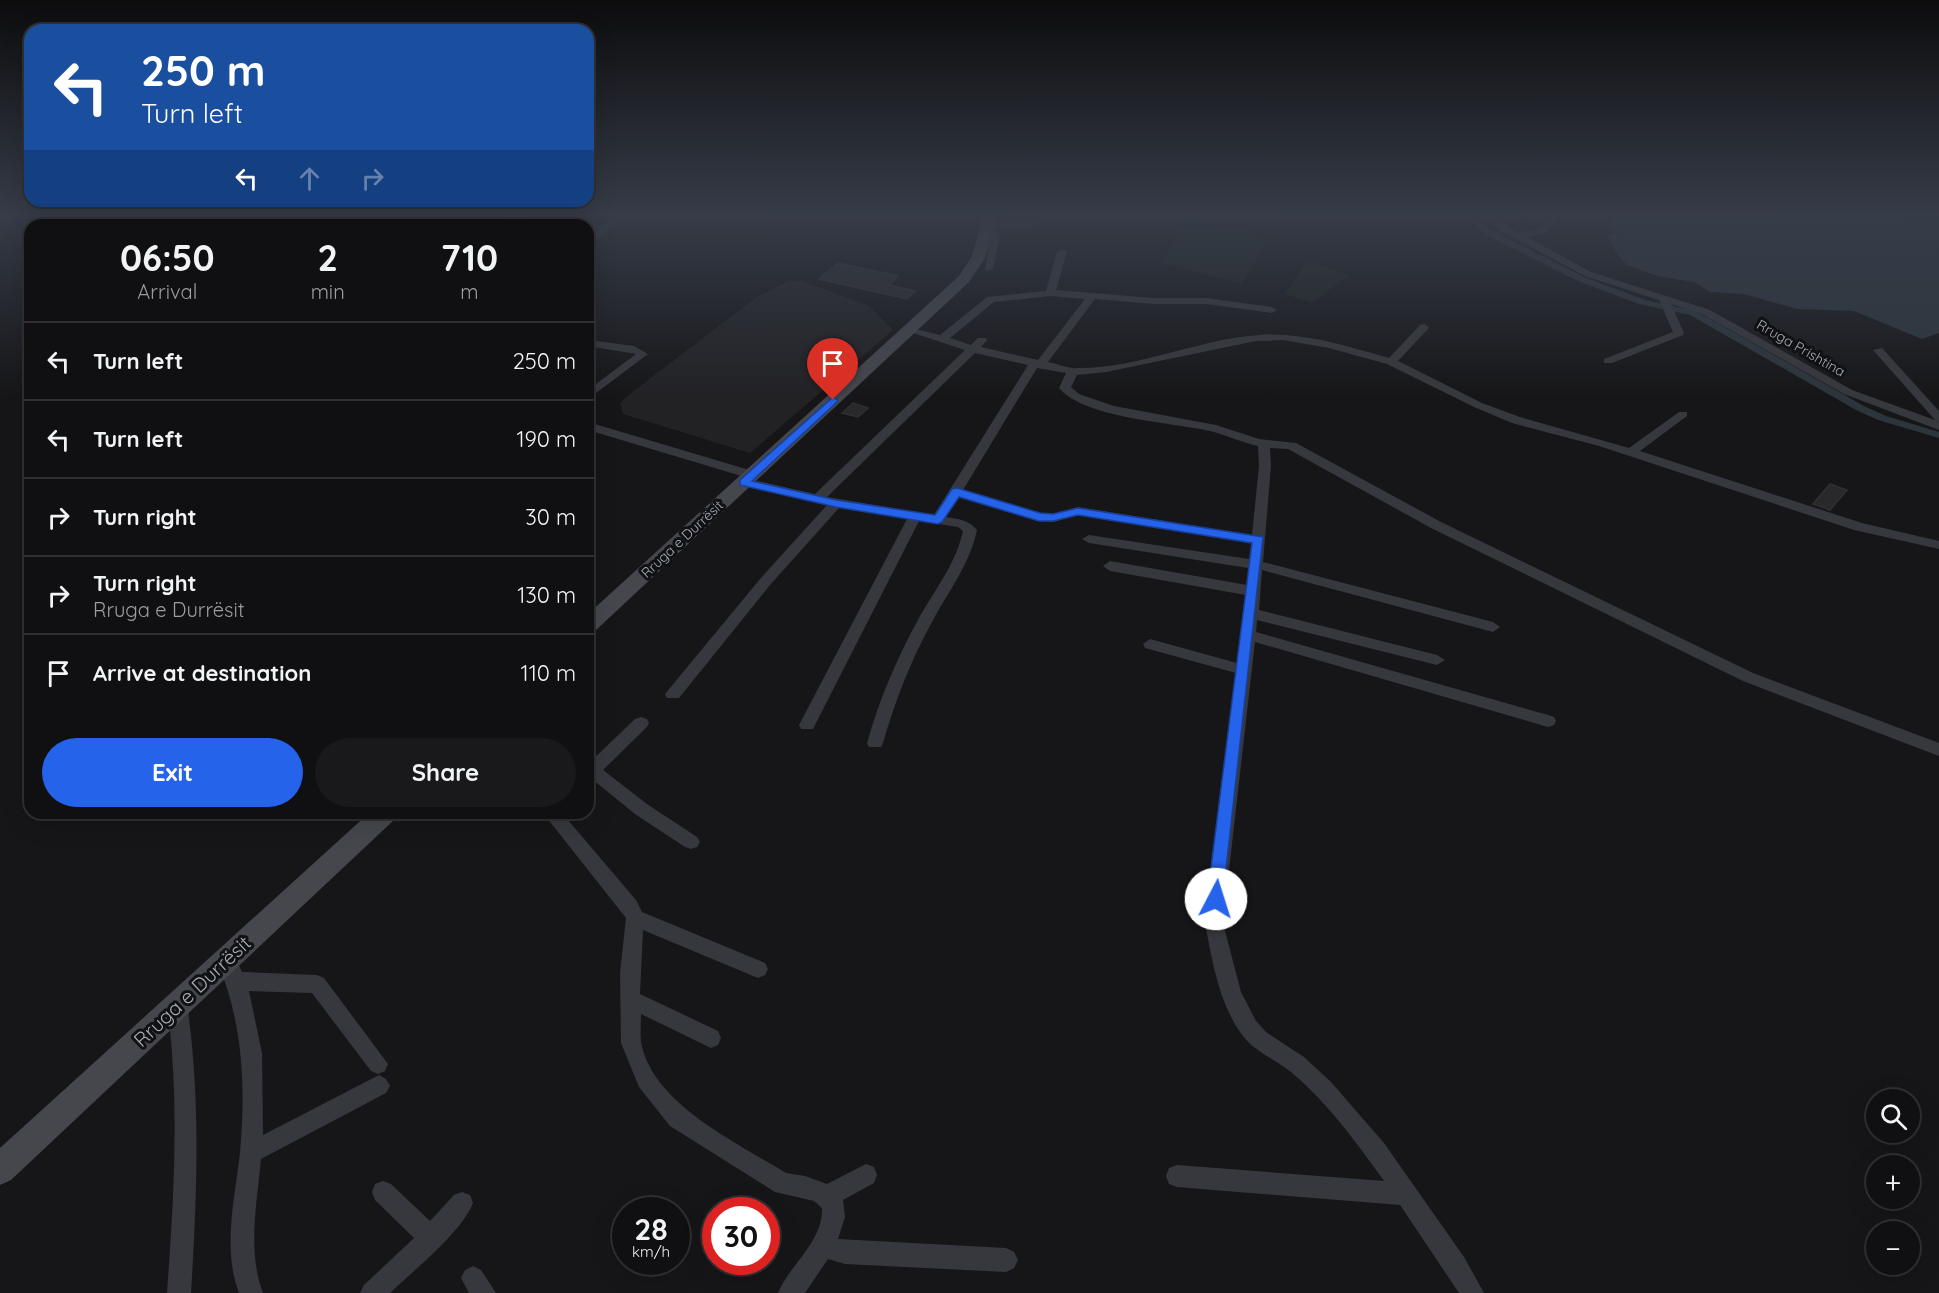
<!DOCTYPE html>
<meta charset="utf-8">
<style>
:root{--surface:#101012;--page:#19191b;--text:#f1f3f6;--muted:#9c9d9f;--line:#303032;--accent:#2563eb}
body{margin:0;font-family:Quicksand,sans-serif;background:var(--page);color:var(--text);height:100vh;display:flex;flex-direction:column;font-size:22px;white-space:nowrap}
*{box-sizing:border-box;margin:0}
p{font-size:20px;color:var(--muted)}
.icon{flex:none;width:33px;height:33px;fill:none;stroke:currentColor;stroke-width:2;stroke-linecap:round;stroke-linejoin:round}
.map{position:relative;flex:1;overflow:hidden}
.side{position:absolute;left:24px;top:219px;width:570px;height:600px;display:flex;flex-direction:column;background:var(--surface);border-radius:18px;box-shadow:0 6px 24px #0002,0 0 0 2px var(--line)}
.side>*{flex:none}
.guide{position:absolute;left:24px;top:24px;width:570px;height:183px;border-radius:18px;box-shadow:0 6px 24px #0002,0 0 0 2px var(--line);background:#1a4fa0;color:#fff;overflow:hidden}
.controls{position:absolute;left:1866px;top:1089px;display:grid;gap:12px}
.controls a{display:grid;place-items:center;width:54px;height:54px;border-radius:50%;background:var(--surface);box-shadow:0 6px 24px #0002,0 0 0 2px var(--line);font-size:30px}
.speed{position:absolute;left:612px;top:1197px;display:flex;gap:12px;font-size:30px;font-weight:700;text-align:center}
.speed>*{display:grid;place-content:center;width:78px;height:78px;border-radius:50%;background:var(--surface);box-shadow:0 6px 24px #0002,0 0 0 2px var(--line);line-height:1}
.speed small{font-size:15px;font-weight:400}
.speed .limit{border:9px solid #d22;background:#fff;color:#111}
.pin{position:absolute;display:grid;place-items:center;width:51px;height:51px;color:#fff;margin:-62px -26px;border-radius:50% 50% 50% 0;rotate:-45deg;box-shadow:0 0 6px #0007}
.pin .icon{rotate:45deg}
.me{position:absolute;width:66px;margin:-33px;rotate:5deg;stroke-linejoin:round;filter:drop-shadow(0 0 4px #0008)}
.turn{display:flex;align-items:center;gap:21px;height:126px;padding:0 18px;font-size:27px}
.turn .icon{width:78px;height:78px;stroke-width:2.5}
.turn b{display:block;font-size:42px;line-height:51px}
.lanes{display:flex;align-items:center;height:57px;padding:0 18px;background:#0003;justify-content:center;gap:30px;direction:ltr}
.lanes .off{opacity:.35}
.eta{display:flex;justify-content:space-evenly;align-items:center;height:102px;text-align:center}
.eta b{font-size:36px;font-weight:800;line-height:42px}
.cta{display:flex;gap:12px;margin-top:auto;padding:12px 18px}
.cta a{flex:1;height:69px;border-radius:36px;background:var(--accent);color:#fff;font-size:24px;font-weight:800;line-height:69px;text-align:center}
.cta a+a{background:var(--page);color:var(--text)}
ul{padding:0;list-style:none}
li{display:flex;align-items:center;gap:18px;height:78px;padding:0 18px;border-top:2px solid var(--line)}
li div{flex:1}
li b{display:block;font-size:22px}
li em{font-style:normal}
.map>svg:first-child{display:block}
.built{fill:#222225}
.green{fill:#1c231d}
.water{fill:#2c353c}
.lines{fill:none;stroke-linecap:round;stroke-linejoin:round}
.canal{fill:#2c353c;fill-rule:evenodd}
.building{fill:#29292c;stroke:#303034;stroke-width:1.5}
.minor{fill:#37383d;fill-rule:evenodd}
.secondary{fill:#45474d;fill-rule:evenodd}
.route{fill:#2563eb;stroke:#184099;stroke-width:1.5}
.labels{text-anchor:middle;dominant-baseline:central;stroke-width:6;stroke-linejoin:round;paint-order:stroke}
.far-street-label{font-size:14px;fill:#a8adb8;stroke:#111113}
.near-street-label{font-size:20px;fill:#a8adb8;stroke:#111113}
</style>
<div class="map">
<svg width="1939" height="1293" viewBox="0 0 1939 1293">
<rect width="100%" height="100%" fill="#161618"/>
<path class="built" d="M788,281H801L868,305L893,330L750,453L623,414L620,403L631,393L757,297Z"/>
<path class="green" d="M1189,216L1248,232L1268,243L1241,284L1161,263Z
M1308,260L1349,276L1311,303L1285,294Z"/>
<path class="water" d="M1616,216L1939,218V333L1922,339L1854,311L1797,309L1744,294L1710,292L1694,282L1658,276L1627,265L1617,254L1607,234L1619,233L1612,228L1610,217Z"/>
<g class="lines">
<path class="canal" d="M1465,216H1474L1491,230L1584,277L1645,300L1696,311L1864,406L1886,416L1939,432V438L1878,420L1856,410L1690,315L1639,304L1578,281L1485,234Z"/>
</g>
<path class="building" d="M838,263L898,276L889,285L915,291L907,299L819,279Z
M853,403L868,408L858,417L842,413Z
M1830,484L1847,490L1830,510L1813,504Z"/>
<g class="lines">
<path class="minor" d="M503,216H526L576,225H552L507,219Z
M616,216H626L588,246V238Z
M1040,216H1051L1031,227L992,229L1000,235L993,269L985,271L990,236L982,229L985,224L1029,221Z
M1484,216H1493L1518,233C1531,231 1544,230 1548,216H1556C1553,232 1541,235 1527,237L1591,272L1710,310L1852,390L1935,420L1873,350L1882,348L1939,411V422L1936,421L1939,422V430L1844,394L1702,314L1671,304L1684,333L1683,335L1612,363H1604V359L1673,332L1659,300L1585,276L1499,230Z
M1062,249L1067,252L1056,290L1154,298H1206L1272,307L1277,310L1272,313L1206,304H1154L1095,299L1048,362C1058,364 1069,369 1079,368C1140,368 1199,339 1259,335C1303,332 1346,346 1389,358L1420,325L1424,324L1429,327L1428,329L1398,361L1482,403L1520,417L1629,448L1679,412H1687V416L1640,451L1862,523L1939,541V549L1854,530L1599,446L1512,423L1474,407L1387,364L1329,348L1283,340L1256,341L1106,372L1077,375L1071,387L1079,394L1114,406L1216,425L1259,439L1296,443L1441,522L1753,673L1939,743V756L1743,681L1431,528L1288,449L1270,448L1271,466L1263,562L1493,622L1500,627L1493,632L1262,570L1259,610L1437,655L1445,660L1437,665L1257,620L1256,632L1548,715L1554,717L1556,721L1554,725L1548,727L1255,642L1223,923L1241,992L1256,1021L1266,1032L1304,1057L1331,1082L1384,1143L1464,1257L1484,1293H1459L1400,1205L1177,1187L1169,1184L1166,1176L1169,1168L1177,1165L1384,1181C1357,1143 1327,1102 1291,1072C1275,1059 1255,1052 1243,1036C1219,1005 1212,960 1205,923L1236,673L1145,648L1143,644L1150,639L1237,663L1246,595L1110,571L1103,566L1110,561L1247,585L1248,568L1089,543L1082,539L1089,535L1249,559L1251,543L1078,515L1053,522L1039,521L959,497L946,517C958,519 969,520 977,530C970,564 948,592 932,622C911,660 895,701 883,743L881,747H869L867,743C879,700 897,658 919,618C935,590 956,563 963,531L958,527L919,521L815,725L813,729H801L799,725L907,519L839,508L770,585L679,698H667L665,694L760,579L827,505L740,485V479L744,478L815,494L965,350L907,331V327L940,335L987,297L1046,291L1057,252ZM1050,296L1085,299L1038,360L981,347L987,340L986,338H978L971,345L950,338L994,302ZM975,353L1028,365L934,515L827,497ZM1037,368L1066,373L1059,388C1085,419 1174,422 1214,432C1229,436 1243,443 1258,446L1259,466L1252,535L1078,507L1053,514L1040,513L963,490Z
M588,340L634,346L648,354L588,399V390L636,354L588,346Z
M588,422L756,472L758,475L752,479L748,478L588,430Z
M641,717L647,719L649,723L647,727L603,770L647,804L697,837L700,842L697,847L691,849L685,847L635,814L592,779L588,781V764L635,719Z
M543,813H562L636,900L642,912L765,963L768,969L765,975L758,978L643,930L640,994L718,1031L721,1038L718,1045L711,1048L641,1014C641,1023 640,1033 641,1042C652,1104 738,1143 786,1173L805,1176L827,1184L866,1164L874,1167L877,1175L874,1183L843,1200L845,1217L838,1239L1006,1248L1014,1252L1018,1260L1014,1268L1006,1272L845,1264L828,1259L805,1293H778C790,1264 823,1242 822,1208L814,1201L775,1192L670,1126L639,1087L621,1043L620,973L626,918Z
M226,950L233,953L242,972L317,975L324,978L388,1064L385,1071L378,1074L371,1071L312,993L249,991L262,1053L263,1135L379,1075L386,1079L390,1086L386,1093L261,1159C257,1204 247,1250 263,1293H239C222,1248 235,1199 240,1152C246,1087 243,1020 216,959L219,953Z
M177,995L184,997L187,1004C201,1100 197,1196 191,1293H167C174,1196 180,1101 167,1004L170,997Z
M383,1181L391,1184L430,1221L454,1195L462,1192L470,1195L473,1203C461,1233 414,1270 390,1293H360L364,1285L414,1238L375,1200L372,1192L375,1184Z
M473,1266L481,1270L496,1293H469L461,1278L465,1270Z"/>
<path class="secondary" d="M984,216H996L985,258L969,282L595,631L588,633V614L959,276L971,258Z
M369,813H397L394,820L11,1180L0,1185V1148Z"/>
</g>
<linearGradient id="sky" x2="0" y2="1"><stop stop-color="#0c0c0d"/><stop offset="0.54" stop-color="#363c48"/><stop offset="1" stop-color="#363c48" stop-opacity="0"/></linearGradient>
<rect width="1939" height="397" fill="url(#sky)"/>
<path class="route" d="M833,397L838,400L837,402L752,481L836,500L935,515L952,489L957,488L1040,513L1053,514L1078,508L1263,537L1222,905L1216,907L1210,905L1207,899L1252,543L1078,515L1053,521H1039L959,497L942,522L938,524L836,507L740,485V480Z"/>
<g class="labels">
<g class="far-street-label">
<text transform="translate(1801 348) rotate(30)">Rruga Prishtina</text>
<text transform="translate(682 539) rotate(-43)">Rruga e Durrësit</text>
</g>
<g class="near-street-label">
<text transform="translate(192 991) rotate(-43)">Rruga e Durrësit</text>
</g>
</g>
</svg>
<div class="controls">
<a><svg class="icon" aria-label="search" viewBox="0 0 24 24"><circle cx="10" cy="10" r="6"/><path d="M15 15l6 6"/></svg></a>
<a>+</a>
<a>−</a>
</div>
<div class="speed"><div>28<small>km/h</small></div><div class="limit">30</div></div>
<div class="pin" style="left:833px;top:400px;background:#d93025"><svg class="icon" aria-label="arrive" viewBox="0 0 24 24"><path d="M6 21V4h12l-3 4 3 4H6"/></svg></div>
<svg class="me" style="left:1216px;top:899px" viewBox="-20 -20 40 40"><circle r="19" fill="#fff"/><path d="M0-13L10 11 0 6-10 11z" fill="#2563eb"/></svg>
<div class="guide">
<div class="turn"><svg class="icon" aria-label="left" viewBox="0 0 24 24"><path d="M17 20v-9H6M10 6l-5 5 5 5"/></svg><div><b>250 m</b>Turn left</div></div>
<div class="lanes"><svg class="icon" aria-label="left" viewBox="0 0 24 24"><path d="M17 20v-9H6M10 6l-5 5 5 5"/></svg><svg class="icon off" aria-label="ahead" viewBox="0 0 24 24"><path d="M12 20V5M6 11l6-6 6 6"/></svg><svg class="icon off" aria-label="right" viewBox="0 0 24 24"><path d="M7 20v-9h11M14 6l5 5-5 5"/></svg></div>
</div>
<section class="side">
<div class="eta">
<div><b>06:50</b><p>Arrival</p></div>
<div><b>2</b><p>min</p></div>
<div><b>710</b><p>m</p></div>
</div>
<ul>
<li><svg class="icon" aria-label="left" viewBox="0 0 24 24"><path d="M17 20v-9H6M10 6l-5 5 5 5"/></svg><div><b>Turn left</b></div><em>250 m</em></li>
<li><svg class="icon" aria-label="left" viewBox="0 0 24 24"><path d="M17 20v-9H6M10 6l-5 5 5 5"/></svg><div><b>Turn left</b></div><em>190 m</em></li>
<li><svg class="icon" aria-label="right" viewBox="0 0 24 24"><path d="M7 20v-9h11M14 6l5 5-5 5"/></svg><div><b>Turn right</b></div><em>30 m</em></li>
<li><svg class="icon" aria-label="right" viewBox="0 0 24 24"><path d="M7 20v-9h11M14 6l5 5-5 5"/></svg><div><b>Turn right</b><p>Rruga e Durrësit</p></div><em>130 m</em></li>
<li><svg class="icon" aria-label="arrive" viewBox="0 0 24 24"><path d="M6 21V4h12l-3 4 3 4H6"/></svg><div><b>Arrive at destination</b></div><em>110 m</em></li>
</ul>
<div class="cta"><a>Exit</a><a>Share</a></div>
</section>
</div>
